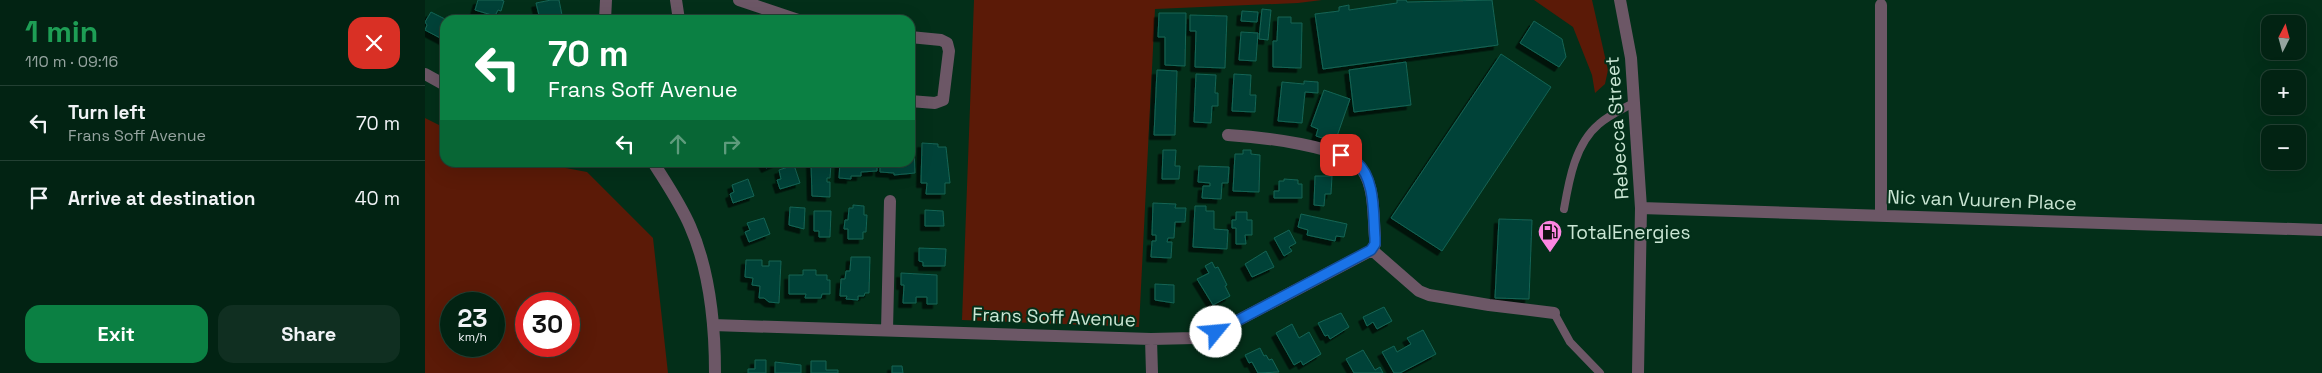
<!DOCTYPE html>
<meta charset="utf-8">
<style>
:root{--surface:#022313;--page:#102f21;--text:#f1f3f6;--muted:#96a4a0;--line:#234033;--accent:#0b8043}
body{margin:0;font-family:"Space Grotesk",sans-serif;background:var(--page);color:var(--text);height:100vh;display:flex;flex-direction:column;font-size:19px;white-space:nowrap}
*{box-sizing:border-box;margin:0}
p{font-size:16px;color:var(--muted)}
.icon{flex:none;width:28px;height:28px;fill:none;stroke:currentColor;stroke-width:2;stroke-linecap:round;stroke-linejoin:round}
.map{position:relative;flex:1;overflow:hidden}
.panel{display:flex;flex-direction:column;background:var(--surface);width:425px}
.panel>*{flex:none}
.banner{position:absolute;left:15px;top:15px;width:475px;height:152px;border-radius:15px;box-shadow:0 5px 20px #0002,0 0 0 1px var(--line);background:#0b8043;color:#fff;overflow:hidden}
.needle{width:32px;rotate:6deg}
.fabs{position:absolute;left:1836px;top:15px;display:grid;gap:10px}
.fabs a{display:grid;place-items:center;width:45px;height:45px;border-radius:10px;background:var(--surface);box-shadow:0 5px 20px #0002,0 0 0 1px var(--line);font-size:25px}
.speed{position:absolute;left:15px;top:292px;display:flex;gap:10px;font-size:25px;font-weight:700;text-align:center}
.speed>*{display:grid;place-content:center;width:65px;height:65px;border-radius:50%;background:var(--surface);box-shadow:0 5px 20px #0002,0 0 0 1px var(--line);line-height:1}
.speed small{font-size:12px;font-weight:400}
.speed .limit{border:8px solid #d22;background:#fff;color:#111}
.pin{position:absolute;display:grid;place-items:center;width:42px;height:42px;color:#fff;margin:-21px;border-radius:10px;box-shadow:0 2px 8px #0006}
.me{position:absolute;width:55px;margin:-28px;rotate:62deg;stroke-linejoin:round;filter:drop-shadow(0 0 4px #0008)}
.turn{display:flex;align-items:center;gap:18px;height:105px;padding:0 25px;font-size:22px}
.turn .icon{width:65px;height:65px;stroke-width:2.5}
.turn b{display:block;font-size:35px;line-height:42px}
.lanes{display:flex;align-items:center;height:48px;padding:0 25px;background:#0003;justify-content:center;gap:25px;direction:ltr}
.lanes .off{opacity:.35}
.round{display:grid;place-items:center;flex:none;width:52px;height:52px;border-radius:15px;background:var(--page)}
.headline{display:flex;align-items:center;justify-content:space-between;height:85px;padding:0 25px}
h1{font-size:30px;font-weight:700;line-height:38px;color:#1e9e55}
.button{display:flex;gap:10px;margin-top:auto;padding:10px 25px}
.button a{flex:1;height:58px;border-radius:15px;background:var(--accent);color:#fff;font-size:20px;font-weight:700;line-height:58px;text-align:center}
.button a+a{background:var(--page);color:var(--text)}
ul{padding:0;list-style:none}
li{display:flex;align-items:center;gap:15px;height:75px;padding:0 25px;border-top:1px solid var(--line)}
li div{flex:1}
li b{display:block;font-size:19px}
li em{font-style:normal}
main{display:flex;flex:1;min-height:0}
.map>svg:first-child{display:block}
.green{fill:#5b1a07;fill-rule:evenodd}
.building{fill:#044237;stroke:#146455;filter:url(#shadow)}
.lines{fill:none;stroke-linecap:round;stroke-linejoin:round}
.lane{stroke:#6c5766;stroke-width:8}
.street{stroke:#6c5766;stroke-width:12}
.route-casing{stroke:#114b97;stroke-width:12}
.route{stroke:#1a73e8;stroke-width:9}
.labels{text-anchor:middle;dominant-baseline:central;stroke-width:4;stroke-linejoin:round;paint-order:stroke}
.street-label{font-size:19px;fill:#cae6d4;stroke:#032f19}
.poi-label{font-size:19px;fill:#cae6d4;stroke:#032f19;text-anchor:start}
</style>
<main>
<section class="panel">
<div class="headline"><div><h1>1 min</h1><p>110 m · 09:16</p></div><a class="round" style="background:#d93025;color:#fff"><svg class="icon" aria-label="close" viewBox="0 0 24 24"><path d="M6 6l12 12M18 6L6 18"/></svg></a></div>
<ul>
<li><svg class="icon" aria-label="left" viewBox="0 0 24 24"><path d="M17 20v-9H6M10 6l-5 5 5 5"/></svg><div><b>Turn left</b><p>Frans Soff Avenue</p></div><em>70 m</em></li>
<li><svg class="icon" aria-label="arrive" viewBox="0 0 24 24"><path d="M6 21V4h12l-3 4 3 4H6"/></svg><div><b>Arrive at destination</b></div><em>40 m</em></li>
</ul>
<div class="button"><a>Exit</a><a>Share</a></div>
</section>
<div class="map">
<svg width="1897" height="373" viewBox="0 0 1897 373">
<defs>
<filter id="shadow"><feDropShadow dx="-4.5" dy="4.5" stdDeviation="0" flood-color="#0009"/></filter>
</defs>
<rect width="100%" height="100%" fill="#032f19"/>
<path class="green" d="M549,0H897L873,3L730,9L714,327L537,320Z
M1109,0H1167L1183,70L1180,84L1170,93L1167,75L1148,27Z
M0,118L20,128V162L114,163L162,172L228,238L243,373H0ZM26,304H69V346H26ZM101,304H144V346H101Z"/>
<path class="building" d="M53,0H76L79,1L76,11L73,10L70,16L50,10Z
M126,0H134L137,15L115,19L111,3Z
M972,0H981L982,2L1067,0L1073,45L898,69L890,14L914,11V7L924,5V10L972,3Z
M837,9L846,10L843,40L834,39Z
M817,11L833,12L832,22L816,21Z
M6,12L22,20H20L19,40L0,30L2,25L0,22Z
M734,13H761L760,66L740,65V37H733Z
M765,15L802,16L800,68L770,67L771,31H765Z
M853,17H866V23H877L876,68L848,67V41H852Z
M1109,21L1137,39L1141,57L1134,67L1095,43Z
M816,32L833,33L831,61L814,60Z
M1076,54L1126,87L1017,251L966,218Z
M981,62L986,105L929,112L924,70Z
M732,70L752,71L750,135H729Z
M771,74L791,75L790,93H793V106H787L786,123L769,122Z
M809,74L826,75L825,95H831L830,112L807,111Z
M879,81L893,82V93L880,92L877,123L853,121L857,82L879,84Z
M899,90L925,99L910,142L891,136L893,129L886,126Z
M497,143L513,144V147H521L525,183H520V194H501L502,183H496Z
M485,147H489L490,173L469,175V173L455,172V162H485Z
M738,150H751L750,166H755L754,179H737Z
M818,150H826V154L835,155L834,192L808,191L810,154H818Z
M338,162H354L341,168Z
M386,162H403V164H406L405,178H402V182H405V197L387,196Z
M415,162H452V171L436,172V176H426V179L414,178Z
M369,165L375,183L355,189L352,180L356,179L354,170Z
M774,166L804,167L803,183H797L796,199L777,198L778,186H785V183L773,182Z
M890,176H907L906,194H900L899,206L889,205Z
M323,179L329,196L308,203L305,194L309,192L307,185Z
M859,179L873,180V184H877V198H849V191H854V181H859Z
M728,203L751,204L750,208H761L760,222H750L749,238H743L742,242H747L746,258L726,257L727,241H731V235H727Z
M428,205L439,206V215H442L441,232H438V239H423V229H419L420,220H423L424,208H428Z
M770,206H781V211H789V229L803,230L802,249L768,247Z
M365,207L380,208L379,229L364,225Z
M500,210L518,211L519,226H500Z
M389,211H406L405,237H394V231H389Z
M811,212H822V220H827V235H820L821,244H811V228H807V220H811Z
M876,214L922,224L919,237L911,236L910,241L882,235L883,230L873,227Z
M339,218L345,234L324,242L320,232L325,230L322,223Z
M1074,219L1107,220L1104,299L1070,298Z
M864,230L871,243L864,247L867,251L859,256L849,238Z
M494,248L521,249L520,266H498V262L494,261Z
M841,251L849,267L827,277L820,264Z
M426,257H445L444,293H440L439,296H433V300L421,299L422,296H415L416,279H420L421,271H425Z
M321,260H337V266H344V261H356L354,303L344,302L339,298H334L335,286L327,285L328,278L320,277Z
M787,262L790,268L793,267L802,285L800,286L805,296L788,305L772,279L784,273L780,266Z
M378,270H391V275H402V280H405V294H397L396,298H380L381,294H364V275H378Z
M476,273L512,275V304H502V297H491V303H478L479,285H476Z
M730,284L749,285V303L730,300Z
M959,307L967,321L952,329L948,322L942,326L938,317Z
M916,313L924,327L905,339L903,335L900,336L893,323Z
M867,324L874,338L884,332L896,354L878,365L876,361L869,365L851,333Z
M998,330L1011,354L975,373H969L957,352L969,346L972,352L986,344L982,338Z
M835,348L839,356L841,355L844,360L847,359L854,372L833,373L827,362L824,363L820,355Z
M938,350L950,370L955,367L958,373H929L921,359Z
M330,360H341V373H323V369H330Z
M386,361H401V370H413V373H386Z
M350,362L376,365V373H350Z
M467,366H477L478,373H467Z"/>
<g class="lines">
<path class="lane" d="M1139,209C1144,180 1150,144 1174,124C1184,115 1198,109 1210,102
M1129,313L1145,342L1175,373"/>
<path class="street" d="M251,0L254,20
M314,0L373,20
M1195,0L1206,58L1216,208L1213,373
M180,20L181,0
M485,37L516,40L522,43L524,51L518,100L510,103L485,101
M0,74L20,85
M228,162C241,183 255,203 265,226C285,271 290,324 290,373
M1216,208L1897,230
M1456,216V5
M947,250L994,291L1004,295L1064,305L1129,313
M288,325L726,339L769,338L791,332L947,250L950,244V238C948,217 950,189 938,171C921,145 833,137 803,135
M462,330L465,201
M726,339L727,373"/>
</g>
<g class="lines">
<defs>
<path id="route" d="M791,332L946,250L950,244V238C948,216 951,178 931,162C927,159 921,157 916,155"/>
</defs>
<use href="#route" class="route-casing"/>
<use href="#route" class="route"/>
</g>
<defs>
<symbol id="fuel-pin" viewBox="-11 -11 22 30"><path d="M0 17L-7.5 6A9.5 9.5 0 1 1 7.5 6Z" fill="#fd86e2" stroke="#032f19"/><path d="M-5.5-6h7V0h2V4h1.3V-2.5L3-4.5l.8-.8L6-3V5H2.5V1h-1V6h-7ZM-4.2-4.7v3.2H.2V-4.7Z" fill="#111"/></symbol>
</defs>
<g fill-rule="evenodd">
<use href="#fuel-pin" x="1111" y="218" width="28" height="38"/>
</g>
<g class="labels">
<g class="street-label">
<text transform="translate(1192 128) rotate(-94)">Rebecca Street</text>
<text transform="translate(1557 200) rotate(2)">Nic van Vuuren Place</text>
<text transform="translate(629 317) rotate(2)">Frans Soff Avenue</text>
</g>
<g class="poi-label">
<text x="1142" y="232">TotalEnergies</text>
</g>
</g>
</svg>
<div class="fabs">
<a><svg class="needle" viewBox="-14 -14 28 28"><path d="M0-13l5 13h-10z" fill="#e53935"/><path d="M0 13l5-13h-10z" fill="#96a4a0"/></svg></a>
<a>+</a>
<a>−</a>
</div>
<div class="speed"><div>23<small>km/h</small></div><div class="limit">30</div></div>
<div class="pin" style="left:916px;top:155px;background:#d93025"><svg class="icon" aria-label="arrive" viewBox="0 0 24 24"><path d="M6 21V4h12l-3 4 3 4H6"/></svg></div>
<svg class="me" style="left:791px;top:332px" viewBox="-20 -20 40 40"><circle r="19" fill="#fff"/><path d="M0-13L10 11 0 6-10 11z" fill="#1a73e8"/></svg>
<div class="banner">
<div class="turn"><svg class="icon" aria-label="left" viewBox="0 0 24 24"><path d="M17 20v-9H6M10 6l-5 5 5 5"/></svg><div><b>70 m</b>Frans Soff Avenue</div></div>
<div class="lanes"><svg class="icon" aria-label="left" viewBox="0 0 24 24"><path d="M17 20v-9H6M10 6l-5 5 5 5"/></svg><svg class="icon off" aria-label="ahead" viewBox="0 0 24 24"><path d="M12 20V5M6 11l6-6 6 6"/></svg><svg class="icon off" aria-label="right" viewBox="0 0 24 24"><path d="M7 20v-9h11M14 6l5 5-5 5"/></svg></div>
</div>
</div>
</main>
